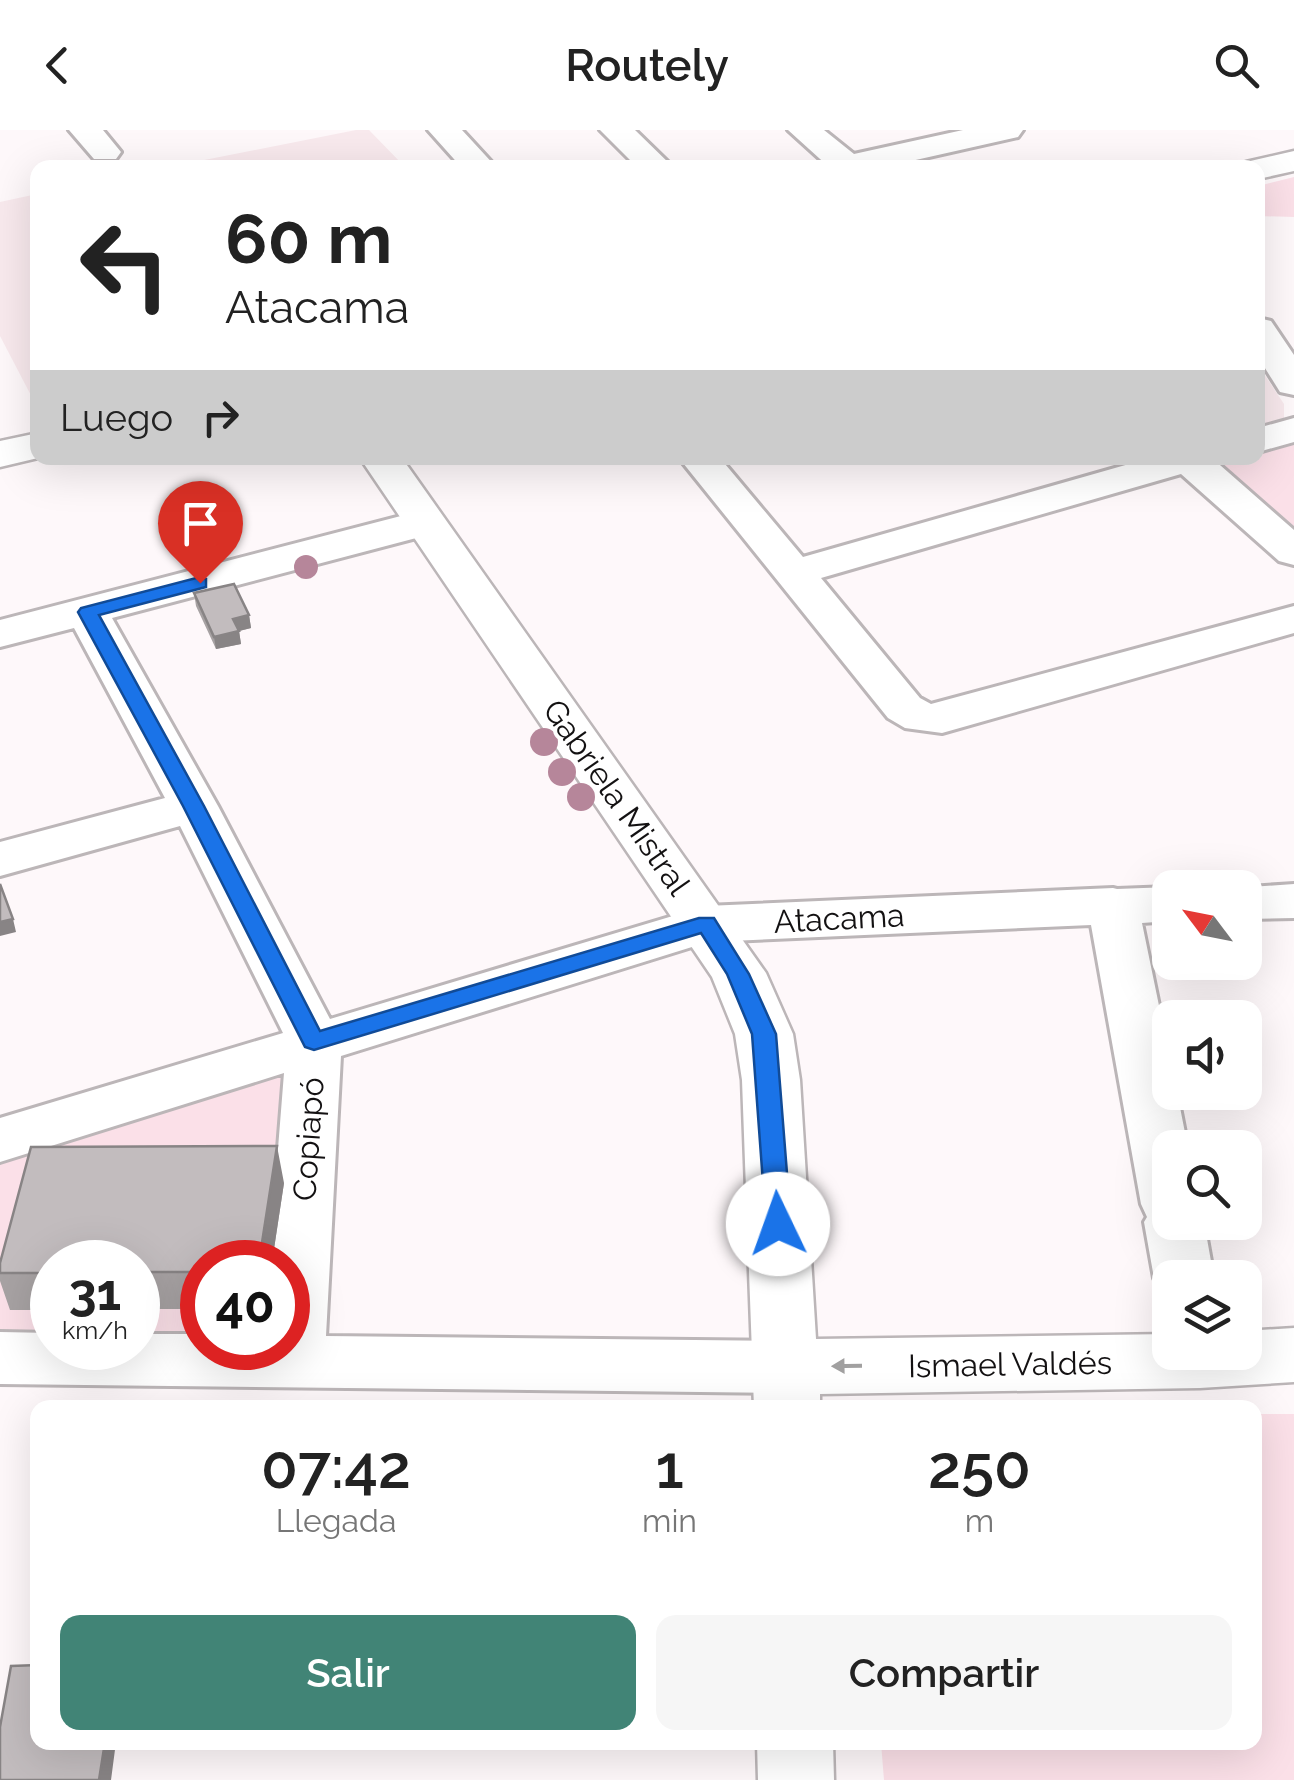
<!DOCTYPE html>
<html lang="es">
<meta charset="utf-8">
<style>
:root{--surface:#fff;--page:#f6f6f6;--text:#222;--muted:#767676;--accent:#418476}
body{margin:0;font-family:Raleway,sans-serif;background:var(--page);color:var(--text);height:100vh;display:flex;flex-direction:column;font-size:38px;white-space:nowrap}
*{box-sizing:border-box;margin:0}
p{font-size:32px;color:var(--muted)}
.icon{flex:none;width:55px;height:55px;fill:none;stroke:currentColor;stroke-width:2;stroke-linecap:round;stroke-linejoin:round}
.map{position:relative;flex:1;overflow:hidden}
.drawer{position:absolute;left:30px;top:1270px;width:1232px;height:350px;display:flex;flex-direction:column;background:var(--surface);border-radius:20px;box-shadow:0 10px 40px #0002}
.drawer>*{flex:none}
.top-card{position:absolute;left:30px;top:30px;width:1235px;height:305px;border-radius:20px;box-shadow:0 10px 40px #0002;background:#fff;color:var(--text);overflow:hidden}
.needle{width:65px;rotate:302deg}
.tools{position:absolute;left:1152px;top:740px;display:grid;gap:20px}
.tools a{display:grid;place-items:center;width:110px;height:110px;border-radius:20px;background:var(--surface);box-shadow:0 10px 40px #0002;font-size:50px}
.speed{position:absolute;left:30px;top:1110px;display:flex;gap:20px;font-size:50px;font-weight:700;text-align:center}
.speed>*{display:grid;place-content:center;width:130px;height:130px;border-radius:50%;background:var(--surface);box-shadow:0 10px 40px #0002;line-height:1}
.speed small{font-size:25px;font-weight:400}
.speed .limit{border:15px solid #d22;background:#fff;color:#111}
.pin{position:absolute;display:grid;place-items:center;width:85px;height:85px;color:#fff;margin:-102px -42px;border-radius:50% 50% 50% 0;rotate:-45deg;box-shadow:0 0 10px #0007}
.pin .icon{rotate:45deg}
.me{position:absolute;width:110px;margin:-55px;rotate:357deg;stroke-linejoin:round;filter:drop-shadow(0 0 8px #0008)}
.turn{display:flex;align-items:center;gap:35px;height:210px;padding:0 30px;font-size:45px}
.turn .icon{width:130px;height:130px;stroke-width:2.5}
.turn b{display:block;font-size:70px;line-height:85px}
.then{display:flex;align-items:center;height:95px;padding:0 30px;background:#0003;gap:20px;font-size:38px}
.eta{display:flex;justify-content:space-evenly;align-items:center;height:170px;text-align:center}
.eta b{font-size:60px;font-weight:600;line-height:70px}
.primary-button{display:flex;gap:20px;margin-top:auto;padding:20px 30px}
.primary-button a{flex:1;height:115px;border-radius:20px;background:var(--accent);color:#fff;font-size:40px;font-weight:600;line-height:115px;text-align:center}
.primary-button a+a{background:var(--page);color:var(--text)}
header{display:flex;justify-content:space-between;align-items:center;height:130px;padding:0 30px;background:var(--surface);font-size:45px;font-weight:600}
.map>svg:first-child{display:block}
.built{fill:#f8e9ed}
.green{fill:#fbe0e8}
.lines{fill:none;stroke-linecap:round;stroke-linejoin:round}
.minor-casing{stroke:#bcb6b8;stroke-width:6}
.tertiary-casing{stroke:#bcb6b8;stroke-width:5}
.secondary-casing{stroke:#bcb6b8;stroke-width:5}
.path{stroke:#a6a1a3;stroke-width:4;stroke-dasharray:5 5;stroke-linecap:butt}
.minor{fill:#fff;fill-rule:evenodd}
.tertiary{fill:#fff;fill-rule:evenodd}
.secondary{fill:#fff;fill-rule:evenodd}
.tree{fill:#b6869a}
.wall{fill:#a7a2a3}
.shaded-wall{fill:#888485}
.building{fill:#c2bcbe;stroke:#888485;stroke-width:2.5}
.oneway{fill:#a1a0a0}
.route{fill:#1a73e8;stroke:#114b97;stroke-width:2.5}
.labels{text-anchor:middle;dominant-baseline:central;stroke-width:8;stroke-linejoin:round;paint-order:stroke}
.street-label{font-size:32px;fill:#131112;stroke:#fff}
</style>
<header><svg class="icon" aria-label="back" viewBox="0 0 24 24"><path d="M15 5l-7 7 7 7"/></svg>Routely<svg class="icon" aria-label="search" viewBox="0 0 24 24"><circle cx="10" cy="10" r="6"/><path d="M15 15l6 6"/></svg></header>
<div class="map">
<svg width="1294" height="1650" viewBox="0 0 1294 1650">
<rect width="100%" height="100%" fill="#fef8fa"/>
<path class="built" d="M356,0H369L405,37H169Z
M37,64H38L37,277L0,206V72Z
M1258,235L1284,274V288L1258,296Z"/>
<path class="green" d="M1294,47V87L1258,86V56Z
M1294,312V404L1214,333L1258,328V321Z
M298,928L285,1132H202V1205H138V1132H52V1206H0V1021Z
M1255,1284H1294V1650H884L881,1613L1255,1612Z"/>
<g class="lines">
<defs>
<path id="minor" d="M69,0H103L121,22L116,29H94Z
M428,0H462L497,38H462Z
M600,0H635L674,38H638Z
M788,0H824L854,24L963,0H1023L1018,7L880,38H830Z
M1258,188L1271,191L1294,225V265L1280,262L1258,227Z
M1294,288V312L1258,322V298Z
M679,328H720L803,427L1150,328H1212L1294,400V435L1279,431L1181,344L821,448L920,568L931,574L1294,476V503L942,603L905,598L888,588Z
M424,380L439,384L445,393L439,402L112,488L218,676L330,889L706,776L1113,758L1117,759L1170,757L1173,758H1170V791L1142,793L1170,929V962H1177L1188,1018H1170V1092H1204L1214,1148H1170V1168L1163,1165L1154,1148L1144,1092L1147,1087L1141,1074L1091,795L708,812L341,926L326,1206L786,1211L808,1219L817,1237L808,1255L786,1263L0,1254V1202L52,1203V1218H138V1204H202V1218H288V1132H269L284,943L0,1032V988L283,903L180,696L0,746V712L165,668L74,498L0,517V490Z
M1294,754V788L1245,789V758H1235Z"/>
<path id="tertiary" d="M360,328H402L766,843L793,904L800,950L816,1209L1170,1204V1222H1245V1201L1294,1198V1252L1200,1258L820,1264V1278H754L742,950L735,904L712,847Z
M757,1612H833L834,1650H758Z"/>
<path id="secondary" d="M1294,21V41L1258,49V38H1242L1246,32Z
M38,303V328L0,337V311Z"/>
</defs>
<use href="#minor" class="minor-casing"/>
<use href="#tertiary" class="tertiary-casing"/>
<use href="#secondary" class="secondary-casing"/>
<path class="path" d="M1195,38L1223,31"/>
<use href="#minor" class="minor"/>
<use href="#tertiary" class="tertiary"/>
<use href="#secondary" class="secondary"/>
</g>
<g class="tree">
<circle cx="306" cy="437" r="12"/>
<circle cx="544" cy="612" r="14"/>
<circle cx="562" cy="642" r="14"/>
<circle cx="581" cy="667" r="14"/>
</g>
<path class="wall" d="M194,463L249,485L251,498L239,501L241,514L216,519L196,476Z
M284,1053L272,1132H202V1179H138V1132H52V1180H10L0,1151V1133Z"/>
<path class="shaded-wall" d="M249,485L251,498L235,502L233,489Z
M239,501L241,514L216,519L214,507Z
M13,789L16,802L0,806V792Z
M277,1016L284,1053L272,1132H259Z
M105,1612H116L111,1650H99Z"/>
<path class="building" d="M234,454L249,485L233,489L239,501L214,507L194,463Z
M0,754L13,789L0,792Z
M277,1016L259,1132H202V1142H138V1132H52V1143H0V1133L31,1017Z
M38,1535V1612H105L99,1650H0V1597L11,1536Z"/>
<defs><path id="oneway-solid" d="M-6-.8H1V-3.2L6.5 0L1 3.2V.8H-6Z" transform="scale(2.5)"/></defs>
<use class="oneway" href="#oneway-solid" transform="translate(847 1236) rotate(179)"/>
<path class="route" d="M200,447L206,449V457L99,485L204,676L320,901L699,788H714L749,844L776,904L791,1094L788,1101H769L766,1094L752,904L727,844L701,803L314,920L305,917L183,676L78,482L81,478Z"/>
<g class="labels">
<g class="street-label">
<text transform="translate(617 667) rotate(55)">Gabriela Mistral</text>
<text transform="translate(839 788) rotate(-3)">Atacama</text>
<text transform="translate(308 1009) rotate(-86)">Copiapó</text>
<text transform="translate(1010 1234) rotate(-1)">Ismael Valdés</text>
</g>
</g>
</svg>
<div class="tools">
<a><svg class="needle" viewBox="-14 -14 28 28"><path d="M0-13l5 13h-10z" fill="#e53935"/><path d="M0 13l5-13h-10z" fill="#767676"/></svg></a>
<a><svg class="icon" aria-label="sound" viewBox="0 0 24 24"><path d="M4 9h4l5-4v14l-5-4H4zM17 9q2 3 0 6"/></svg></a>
<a><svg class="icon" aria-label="search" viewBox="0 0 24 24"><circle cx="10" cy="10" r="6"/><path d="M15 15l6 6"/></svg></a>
<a><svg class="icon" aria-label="layers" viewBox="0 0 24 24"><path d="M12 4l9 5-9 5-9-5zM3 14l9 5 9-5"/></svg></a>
</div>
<div class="speed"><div>31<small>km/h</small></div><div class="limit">40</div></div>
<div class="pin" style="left:200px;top:453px;background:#d93025"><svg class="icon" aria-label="arrive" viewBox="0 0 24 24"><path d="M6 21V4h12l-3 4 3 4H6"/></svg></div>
<svg class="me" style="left:778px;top:1094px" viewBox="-20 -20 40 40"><circle r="19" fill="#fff"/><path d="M0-13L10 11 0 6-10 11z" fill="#1a73e8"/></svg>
<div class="top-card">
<div class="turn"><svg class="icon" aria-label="left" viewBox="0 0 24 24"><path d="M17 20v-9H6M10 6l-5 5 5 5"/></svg><div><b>60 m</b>Atacama</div></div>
<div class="then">Luego<svg class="icon" aria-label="right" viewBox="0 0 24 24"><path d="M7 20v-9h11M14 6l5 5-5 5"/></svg></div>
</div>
<section class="drawer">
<div class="eta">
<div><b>07:42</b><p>Llegada</p></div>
<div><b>1</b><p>min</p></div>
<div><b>250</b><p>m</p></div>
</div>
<div class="primary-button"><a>Salir</a><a>Compartir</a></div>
</section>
</div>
